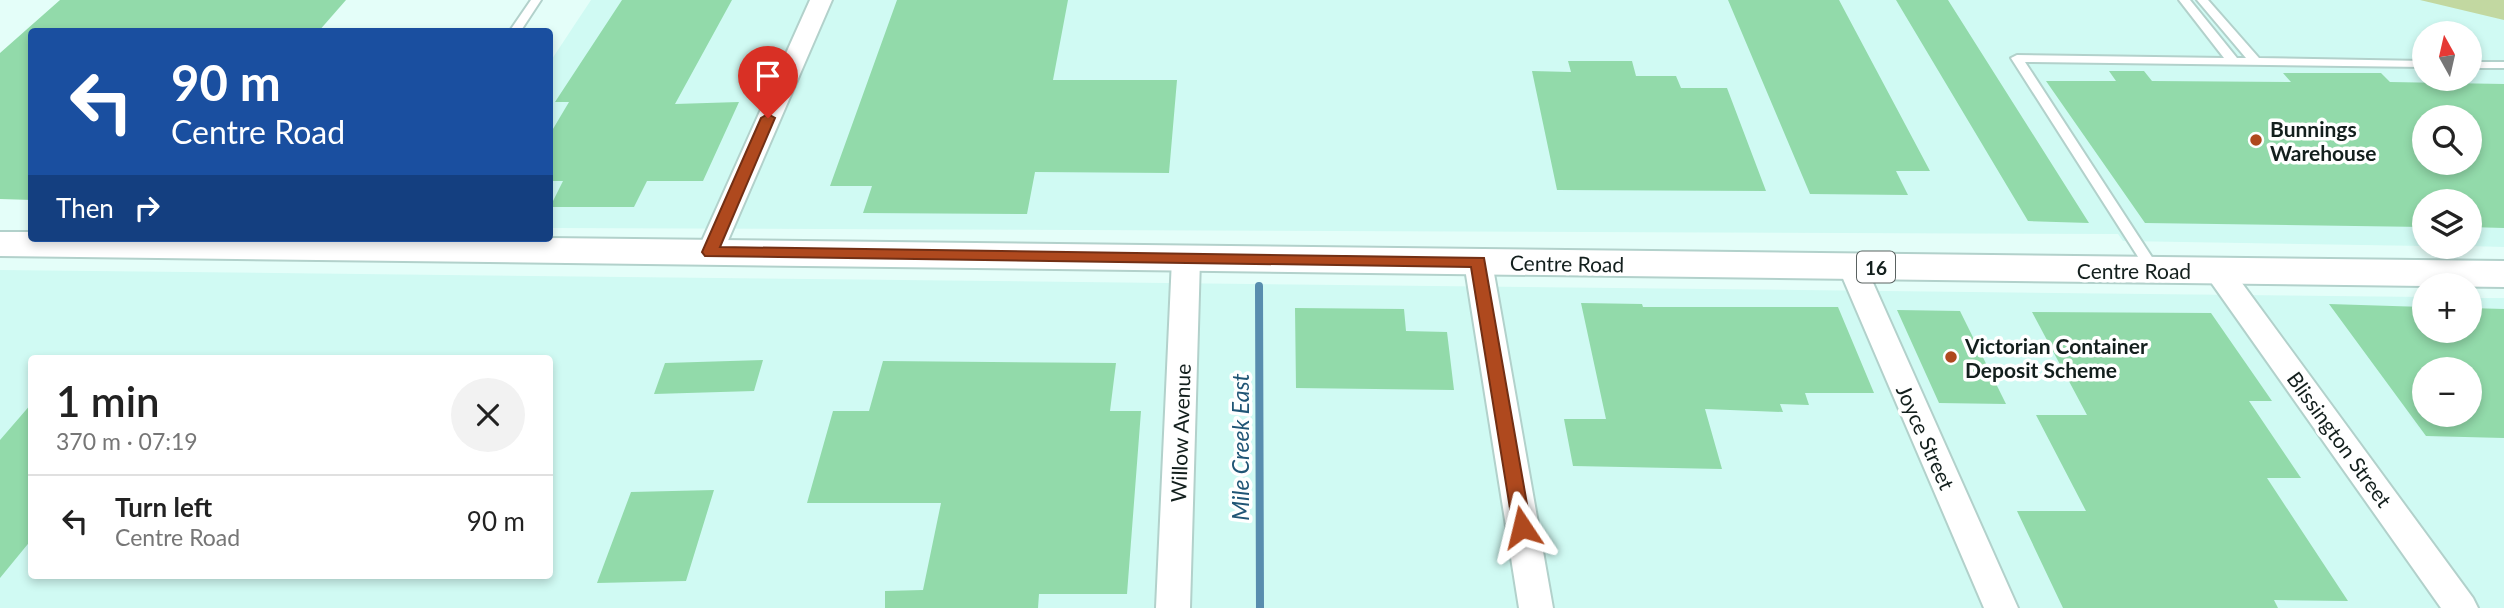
<!DOCTYPE html>
<meta charset="utf-8">
<style>
:root{--surface:#fff;--page:#f2f2f2;--text:#222;--muted:#767676;--line:#e0e0e0}
body{margin:0;font-family:Lato,sans-serif;background:var(--page);color:var(--text);height:100vh;display:flex;flex-direction:column;font-size:26px;white-space:nowrap}
*{box-sizing:border-box;margin:0}
p{font-size:23px;color:var(--muted)}
.icon{flex:none;width:38px;height:38px;fill:none;stroke:currentColor;stroke-width:2;stroke-linecap:round;stroke-linejoin:round}
.map{position:relative;flex:1;overflow:hidden}
.drawer{position:absolute;left:28px;top:355px;width:525px;height:224px;display:flex;flex-direction:column;background:var(--surface);border-radius:7px;box-shadow:0 4px 10px #0003}
.drawer>*{flex:none}
.hud{position:absolute;left:28px;top:28px;width:525px;height:214px;border-radius:7px;box-shadow:0 4px 10px #0003;background:#1a4fa0;color:#fff;overflow:hidden}
.needle{width:46px;rotate:352deg}
.controls{position:absolute;left:2412px;top:21px;display:grid;gap:14px}
.controls a{display:grid;place-items:center;width:70px;height:70px;border-radius:50%;background:var(--surface);box-shadow:0 4px 10px #0003;font-size:35px}
.pin{position:absolute;display:grid;place-items:center;width:60px;height:60px;color:#fff;margin:-72px -30px;border-radius:50% 50% 50% 0;rotate:-45deg;box-shadow:0 0 7px #0007}
.pin .icon{rotate:45deg}
.me{position:absolute;width:77px;margin:-38px;rotate:350deg;stroke-linejoin:round;filter:drop-shadow(0 0 5px #0008)}
.turn{display:flex;align-items:center;gap:24px;height:147px;padding:0 28px;font-size:32px}
.turn .icon{width:91px;height:91px;stroke-width:2.5}
.turn b{display:block;font-size:49px;line-height:60px}
.then{display:flex;align-items:center;height:66px;padding:0 28px;background:#0003;gap:14px;font-size:26px}
.round{display:grid;place-items:center;flex:none;width:74px;height:74px;border-radius:37px;background:var(--page)}
.head{display:flex;align-items:center;justify-content:space-between;height:119px;padding:0 28px}
h1{font-size:42px;font-weight:600;line-height:52px}
ul{padding:0;list-style:none}
li{display:flex;align-items:center;gap:21px;height:91px;padding:0 28px;border-top:2px solid var(--line)}
li div{flex:1}
li b{display:block;font-size:26px}
li em{font-style:normal}
.map>svg:first-child{display:block}
.built{fill:#d0faf3;fill-rule:evenodd}
.green{fill:#c2d8a1}
.lines{fill:none;stroke-linecap:round;stroke-linejoin:round}
.stream{stroke:#588dae;stroke-width:8}
.building{fill:#92daaa;fill-rule:evenodd}
.service-casing{stroke:#b2d1cb;stroke-width:4}
.minor-casing{stroke:#b2d1cb;stroke-width:4}
.primary-casing{stroke:#b2d1cb;stroke-width:4}
.service{fill:#fff;fill-rule:evenodd}
.minor{fill:#fff;fill-rule:evenodd}
.primary{fill:#fff;fill-rule:evenodd}
.route{fill:#af491e;stroke:#722f14;stroke-width:2}
.poi-dot{fill:#af491e;stroke:#fff;stroke-width:2.5}
.labels{text-anchor:middle;dominant-baseline:central;stroke-width:7;stroke-linejoin:round;paint-order:stroke}
.shield{fill:#fff;stroke:#5a6261;stroke-width:2}
.shield-label{font-size:19px;font-weight:bold;fill:#131f1d}
.poi-label{font-size:21px;font-weight:bold;fill:#131f1d;stroke:#fff;text-anchor:start}
.street-label{font-size:21px;fill:#131f1d;stroke:#fff}
.water-label{font-size:23px;font-style:italic;fill:#205575;stroke:#fff}
</style>
<div class="map">
<svg width="2504" height="608" viewBox="0 0 2504 608">
<rect width="100%" height="100%" fill="#e4fef9"/>
<path class="built" d="M591,0H2437L2504,16V247L2469,246V201H2424V246L2123,241L2118,234L550,228V62ZM2424,33H2469V79H2424ZM2424,117H2469V163H2424Z
M0,270L2424,297V331H2469V298H2504V608H0ZM32,359H550V576H32ZM2424,369H2469V415H2424Z"/>
<path class="green" d="M2420,0H2504V20Z"/>
<g class="lines">
<path class="stream" d="M1259,286L1260,608"/>
</g>
<path class="building" d="M60,0H346L318,32H32V200L0,199V53Z
M622,0H732L675,104L739,102L703,181H647L634,207H550L563,181H550V134L569,102H555Z
M897,0H1068L1053,80H1177L1169,173L1035,172L1027,214L863,213L872,186H830Z
M1728,0H1839L1930,171H1896L1908,195L1810,194Z
M1896,0H1948L2089,223L2028,221Z
M1568,61H1632L1636,76H1676L1681,88H1727L1766,191L1557,190L1532,71L1571,72Z
M2109,71H2144L2152,81L2291,82L2283,73H2381L2390,82L2504,84V228L2469,227V201H2424V227L2145,223L2046,81H2116ZM2424,117H2469V163H2424Z
M1581,303L1642,304L1643,307H1838L1874,393H1805L1809,405L1780,404L1783,412L1705,409L1722,469L1573,466L1564,419H1606Z
M2329,304L2424,307V331H2469V308L2504,309V438L2426,436ZM2424,369H2469V415H2424Z
M1295,308L1404,309L1406,331L1447,332L1454,390L1296,388Z
M1897,310L1960,311L2006,404L1939,403Z
M2032,312L2211,313L2272,401H2249L2301,478H2267L2348,601L2274,600L2278,608H2063L2017,511H2086L2036,415H2087Z
M763,360L754,391L654,394L665,363Z
M883,361L1116,363L1110,411H1141L1127,594H1039L1038,608H885V591L923,590L941,503H807L833,411H869Z
M32,403V539L0,578V440Z
M714,490L686,581L597,583L631,492Z"/>
<g class="lines">
<defs>
<path id="service" d="M531,0H541L520,32H509Z
M2179,0H2190L2237,58H2246L2197,0H2208L2259,58L2424,61V67L2025,62L2159,268L2161,271L2159,274H2149L2011,58L2017,55L2224,58Z
M2469,62H2504V68H2469Z"/>
<path id="minor" d="M810,0H832L723,252L720,258L710,261L700,258L697,252Z
M1186,250L1196,252L1200,259L1190,608H1156L1172,259L1176,252Z
M1478,253L1488,255L1492,262L1553,608H1519L1464,262L1468,255Z
M1852,258L1862,260L1866,267L2018,608H1984L1838,267L1842,260Z
M2218,262L2228,264L2473,598L2478,608H2441L2208,278L2204,271L2208,264Z"/>
<path id="primary" d="M0,232H32V238H548L2504,261V287L0,256Z"/>
</defs>
<use href="#service" class="service-casing"/>
<use href="#minor" class="minor-casing"/>
<use href="#primary" class="primary-casing"/>
<use href="#service" class="service"/>
<use href="#minor" class="minor"/>
<use href="#primary" class="primary"/>
</g>
<path class="route" d="M768,114L775,118L720,247L1484,258L1531,527L1529,532L1522,535L1515,532L1513,527L1471,267L705,256L702,252L761,118Z"/>
<g class="poi-dot">
<circle cx="2256" cy="140" r="7"/>
<circle cx="1951" cy="357" r="7"/>
</g>
<g class="labels">
<rect class="shield" x="1857" y="251.5" width="38" height="31" rx="5"/>
<g class="shield-label">
<text x="1876" y="267">16</text>
</g>
<g class="poi-label">
<text x="2270" y="128">Bunnings<tspan x="2270" dy="24">Warehouse</tspan></text>
<text x="1965" y="345">Victorian Container<tspan x="1965" dy="24">Deposit Scheme</tspan></text>
</g>
<g class="street-label">
<text transform="translate(1567 263) rotate(1)">Centre Road</text>
<text x="2134" y="270">Centre Road</text>
<text transform="translate(1180 433) rotate(-88)">Willow Avenue</text>
<text transform="translate(1926 437) rotate(66)">Joyce Street</text>
<text transform="translate(2340 439) rotate(54)">Blissington Street</text>
</g>
<g class="water-label">
<text transform="translate(1240 447) rotate(-90)">Mile Creek East</text>
</g>
</g>
</svg>
<div class="controls">
<a><svg class="needle" viewBox="-14 -14 28 28"><path d="M0-13l5 13h-10z" fill="#e53935"/><path d="M0 13l5-13h-10z" fill="#767676"/></svg></a>
<a><svg class="icon" aria-label="search" viewBox="0 0 24 24"><circle cx="10" cy="10" r="6"/><path d="M15 15l6 6"/></svg></a>
<a><svg class="icon" aria-label="layers" viewBox="0 0 24 24"><path d="M12 4l9 5-9 5-9-5zM3 14l9 5 9-5"/></svg></a>
<a>+</a>
<a>−</a>
</div>
<div class="pin" style="left:768px;top:118px;background:#d93025"><svg class="icon" aria-label="arrive" viewBox="0 0 24 24"><path d="M6 21V4h12l-3 4 3 4H6"/></svg></div>
<svg class="me" style="left:1522px;top:527px" viewBox="-20 -20 40 40"><path d="M0-17L14 15 0 8-14 15z" fill="#af491e" stroke="#fff" stroke-width="4"/></svg>
<div class="hud">
<div class="turn"><svg class="icon" aria-label="left" viewBox="0 0 24 24"><path d="M17 20v-9H6M10 6l-5 5 5 5"/></svg><div><b>90 m</b>Centre Road</div></div>
<div class="then">Then<svg class="icon" aria-label="right" viewBox="0 0 24 24"><path d="M7 20v-9h11M14 6l5 5-5 5"/></svg></div>
</div>
<section class="drawer">
<div class="head"><div><h1>1 min</h1><p>370 m · 07:19</p></div><a class="round"><svg class="icon" aria-label="close" viewBox="0 0 24 24"><path d="M6 6l12 12M18 6L6 18"/></svg></a></div>
<ul>
<li><svg class="icon" aria-label="left" viewBox="0 0 24 24"><path d="M17 20v-9H6M10 6l-5 5 5 5"/></svg><div><b>Turn left</b><p>Centre Road</p></div><em>90 m</em></li>
</ul>
</section>
</div>
